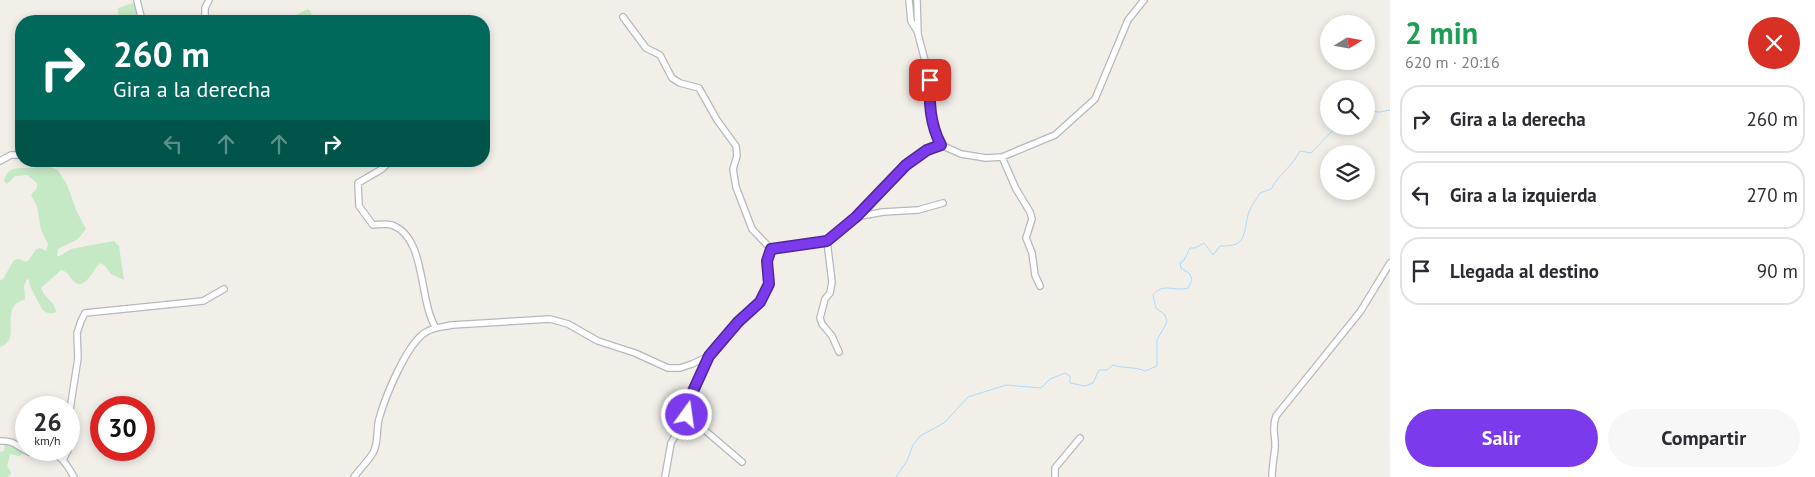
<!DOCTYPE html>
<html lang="es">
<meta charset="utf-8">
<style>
:root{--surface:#fff;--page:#f7f7f7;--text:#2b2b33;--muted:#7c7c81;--line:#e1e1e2;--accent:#7c3aed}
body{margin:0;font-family:"PT Sans",sans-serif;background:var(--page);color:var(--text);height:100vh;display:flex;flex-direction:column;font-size:19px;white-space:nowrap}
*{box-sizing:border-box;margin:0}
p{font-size:16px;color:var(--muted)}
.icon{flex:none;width:28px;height:28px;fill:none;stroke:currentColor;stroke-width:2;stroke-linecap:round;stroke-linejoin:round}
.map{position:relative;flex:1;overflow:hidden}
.details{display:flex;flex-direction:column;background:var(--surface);width:425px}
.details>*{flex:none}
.top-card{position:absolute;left:15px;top:15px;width:475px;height:152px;border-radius:20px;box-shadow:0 2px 8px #0003;background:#00695c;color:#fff;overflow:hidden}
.needle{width:32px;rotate:79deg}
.fabs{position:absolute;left:1320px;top:15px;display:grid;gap:10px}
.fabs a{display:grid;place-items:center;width:55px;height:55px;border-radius:50%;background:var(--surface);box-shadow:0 2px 8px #0003;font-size:25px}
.speed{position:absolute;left:15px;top:396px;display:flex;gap:10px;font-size:25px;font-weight:700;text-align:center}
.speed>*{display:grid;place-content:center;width:65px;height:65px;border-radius:50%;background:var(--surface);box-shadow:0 2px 8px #0003;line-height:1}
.speed small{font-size:12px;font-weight:400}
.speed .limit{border:8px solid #d22;background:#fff;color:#111}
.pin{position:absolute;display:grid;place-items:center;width:42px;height:42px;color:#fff;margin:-21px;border-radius:10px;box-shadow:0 2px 8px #0006}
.me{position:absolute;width:55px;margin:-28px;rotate:14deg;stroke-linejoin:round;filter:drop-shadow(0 0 4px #0008)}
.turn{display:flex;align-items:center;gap:18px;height:105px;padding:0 15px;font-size:22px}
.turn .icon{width:65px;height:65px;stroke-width:2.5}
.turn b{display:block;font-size:35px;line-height:42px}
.lanes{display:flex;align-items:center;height:48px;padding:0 15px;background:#0003;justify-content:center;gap:25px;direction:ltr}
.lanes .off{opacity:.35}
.round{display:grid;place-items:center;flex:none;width:52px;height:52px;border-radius:26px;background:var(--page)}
.headline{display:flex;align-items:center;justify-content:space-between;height:85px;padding:0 15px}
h1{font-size:30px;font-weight:700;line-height:38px;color:#1e9e55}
.cta{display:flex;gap:10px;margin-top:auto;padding:10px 15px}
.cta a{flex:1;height:58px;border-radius:30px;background:var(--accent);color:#fff;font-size:20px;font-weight:700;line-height:58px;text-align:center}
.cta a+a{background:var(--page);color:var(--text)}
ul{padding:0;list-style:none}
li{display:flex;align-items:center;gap:15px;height:68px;margin:0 10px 8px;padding:0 5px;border:2px solid var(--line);border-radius:20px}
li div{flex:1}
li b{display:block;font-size:19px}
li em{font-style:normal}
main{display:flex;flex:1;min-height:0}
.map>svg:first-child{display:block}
.green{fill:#c5e8c5}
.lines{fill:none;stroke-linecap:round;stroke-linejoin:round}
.stream{stroke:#aadaff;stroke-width:1}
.minor-casing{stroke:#b5b8bc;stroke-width:8}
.minor{stroke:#fff;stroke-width:5.5}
.route-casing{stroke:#51269a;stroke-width:12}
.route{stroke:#7c3aed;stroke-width:9}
</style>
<main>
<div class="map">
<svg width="1390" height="477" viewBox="0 0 1390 477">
<rect width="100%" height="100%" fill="#f1efe8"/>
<path class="green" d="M133,3L137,4L140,21H119L118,8Z
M308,9L311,12L312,17L310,21H251L258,15L278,17L296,15Z
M45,165L58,170L67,185L77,212L86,229L78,239L58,249L57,256H60L71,249L114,241L119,246L124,280L111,274L105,266L100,263C94,268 86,289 76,283C70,279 69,271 61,270L41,288C44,298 55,301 56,312C52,315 45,313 42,309L30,286L29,280L27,279L24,286L25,299C22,301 17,302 15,305C4,318 20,340 0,347V280L3,279L14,260L19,259L26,262L29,260L36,249L40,248L46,251L48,244L41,230L37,206L31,195L37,188V183L27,175L15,176L7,184L4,181C8,166 17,168 29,168C34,168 40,166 45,165Z
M5,445C11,445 20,449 22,454L20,456L10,454L7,466L10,470L11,474L8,477H0V452L4,451Z"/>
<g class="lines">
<path class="stream" d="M1366,111L1380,112L1390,110
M896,477L907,461L913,445L920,436L944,423L968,397L1006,385L1041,388L1050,379L1065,373L1070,376V383L1085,386L1093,383L1099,370H1107L1113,365C1124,369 1134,366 1145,371L1157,366V340L1167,322L1165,315L1156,308L1153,295C1163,282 1175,292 1188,288L1192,280L1190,274L1181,268L1180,263L1184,260L1190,248H1195L1204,243L1213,255L1220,246C1247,247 1243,235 1248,215C1250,207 1256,200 1260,193L1271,189C1279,174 1291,168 1300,151L1311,153L1337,126"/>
<defs>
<path id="minor" d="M137,0L142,21
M909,0L911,21L917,31
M917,0L918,34L930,80V92L934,131L941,145
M623,17L646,48L660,55L672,78L680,83L699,88L717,120L736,146L737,156L733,169L736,187L752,229L771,249
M205,21V8L209,0
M1002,157L1016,189L1030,212L1032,219L1026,238L1032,253L1035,275L1040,286
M0,161L11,155H21
M390,161L382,169L358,183L359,206L373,225C379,225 385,223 392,225C427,238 418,300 436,328
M856,217L883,212L918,210L943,203
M827,241L832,282L830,293L825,299L820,318L822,324L832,336L839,352
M709,356L689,400L687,415L742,462
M69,416L78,358L77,333L81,321L85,313L203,301L224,289
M69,428L70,438L69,446
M0,441C15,440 17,447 29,452C35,454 39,451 45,451C60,452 67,465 74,477
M63,460L68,450
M354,477C360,469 368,461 373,453C379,442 376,430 379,419C385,397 407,343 426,332C434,327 443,327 452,325L550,319L568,324L598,341L635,353L668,368H680L692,364L709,356L738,322L760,302L769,284L767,261L771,249L827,241L856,217L907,165L927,150L941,145L961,154L986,158L1002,157L1055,135L1095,99L1128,20L1144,0
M665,477L671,443L687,415
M1055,477V468L1080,438
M1272,477C1272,467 1274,458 1275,448C1276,435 1271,429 1276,416L1360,312L1390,263"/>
</defs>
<use href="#minor" class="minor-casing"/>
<use href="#minor" class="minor"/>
</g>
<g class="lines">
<defs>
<path id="route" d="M687,415L689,400L709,356L738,322L760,302L769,284L767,261L771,249L827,241L856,217L906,165L927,150L941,145C930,124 929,103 930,80"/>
</defs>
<use href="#route" class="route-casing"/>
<use href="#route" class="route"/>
</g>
</svg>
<div class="fabs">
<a><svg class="needle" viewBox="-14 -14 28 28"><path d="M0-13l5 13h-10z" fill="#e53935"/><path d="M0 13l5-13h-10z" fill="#7c7c81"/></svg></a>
<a><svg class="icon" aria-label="search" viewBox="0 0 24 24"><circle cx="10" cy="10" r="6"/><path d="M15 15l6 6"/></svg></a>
<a><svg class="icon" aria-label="layers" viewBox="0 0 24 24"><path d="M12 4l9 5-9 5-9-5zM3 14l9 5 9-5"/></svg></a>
</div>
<div class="speed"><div>26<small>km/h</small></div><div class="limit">30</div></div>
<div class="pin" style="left:930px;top:80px;background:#d93025"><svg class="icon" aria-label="arrive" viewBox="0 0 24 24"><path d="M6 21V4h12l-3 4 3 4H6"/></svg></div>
<svg class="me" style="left:687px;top:415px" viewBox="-20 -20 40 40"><circle r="17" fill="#7c3aed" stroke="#fff" stroke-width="3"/><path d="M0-11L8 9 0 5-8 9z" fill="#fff"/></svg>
<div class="top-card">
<div class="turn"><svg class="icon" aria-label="right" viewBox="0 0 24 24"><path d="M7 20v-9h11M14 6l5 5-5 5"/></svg><div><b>260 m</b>Gira a la derecha</div></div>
<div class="lanes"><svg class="icon off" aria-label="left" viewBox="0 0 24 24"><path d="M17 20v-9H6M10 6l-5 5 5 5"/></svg><svg class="icon off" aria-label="ahead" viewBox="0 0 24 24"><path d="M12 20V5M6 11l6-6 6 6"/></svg><svg class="icon off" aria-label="ahead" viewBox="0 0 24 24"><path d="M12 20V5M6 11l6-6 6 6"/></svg><svg class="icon" aria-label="right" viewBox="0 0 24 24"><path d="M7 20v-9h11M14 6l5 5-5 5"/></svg></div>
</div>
</div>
<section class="details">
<div class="headline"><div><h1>2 min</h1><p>620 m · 20:16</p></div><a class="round" style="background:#d93025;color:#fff"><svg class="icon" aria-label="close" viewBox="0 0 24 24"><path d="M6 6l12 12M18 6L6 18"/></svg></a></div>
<ul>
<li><svg class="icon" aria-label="right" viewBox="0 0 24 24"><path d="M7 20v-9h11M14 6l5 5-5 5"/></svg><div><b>Gira a la derecha</b></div><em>260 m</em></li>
<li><svg class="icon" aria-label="left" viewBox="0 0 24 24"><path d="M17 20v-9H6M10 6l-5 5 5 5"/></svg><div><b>Gira a la izquierda</b></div><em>270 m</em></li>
<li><svg class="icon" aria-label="arrive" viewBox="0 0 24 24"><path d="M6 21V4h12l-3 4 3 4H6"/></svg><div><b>Llegada al destino</b></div><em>90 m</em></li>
</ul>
<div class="cta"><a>Salir</a><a>Compartir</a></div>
</section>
</main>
